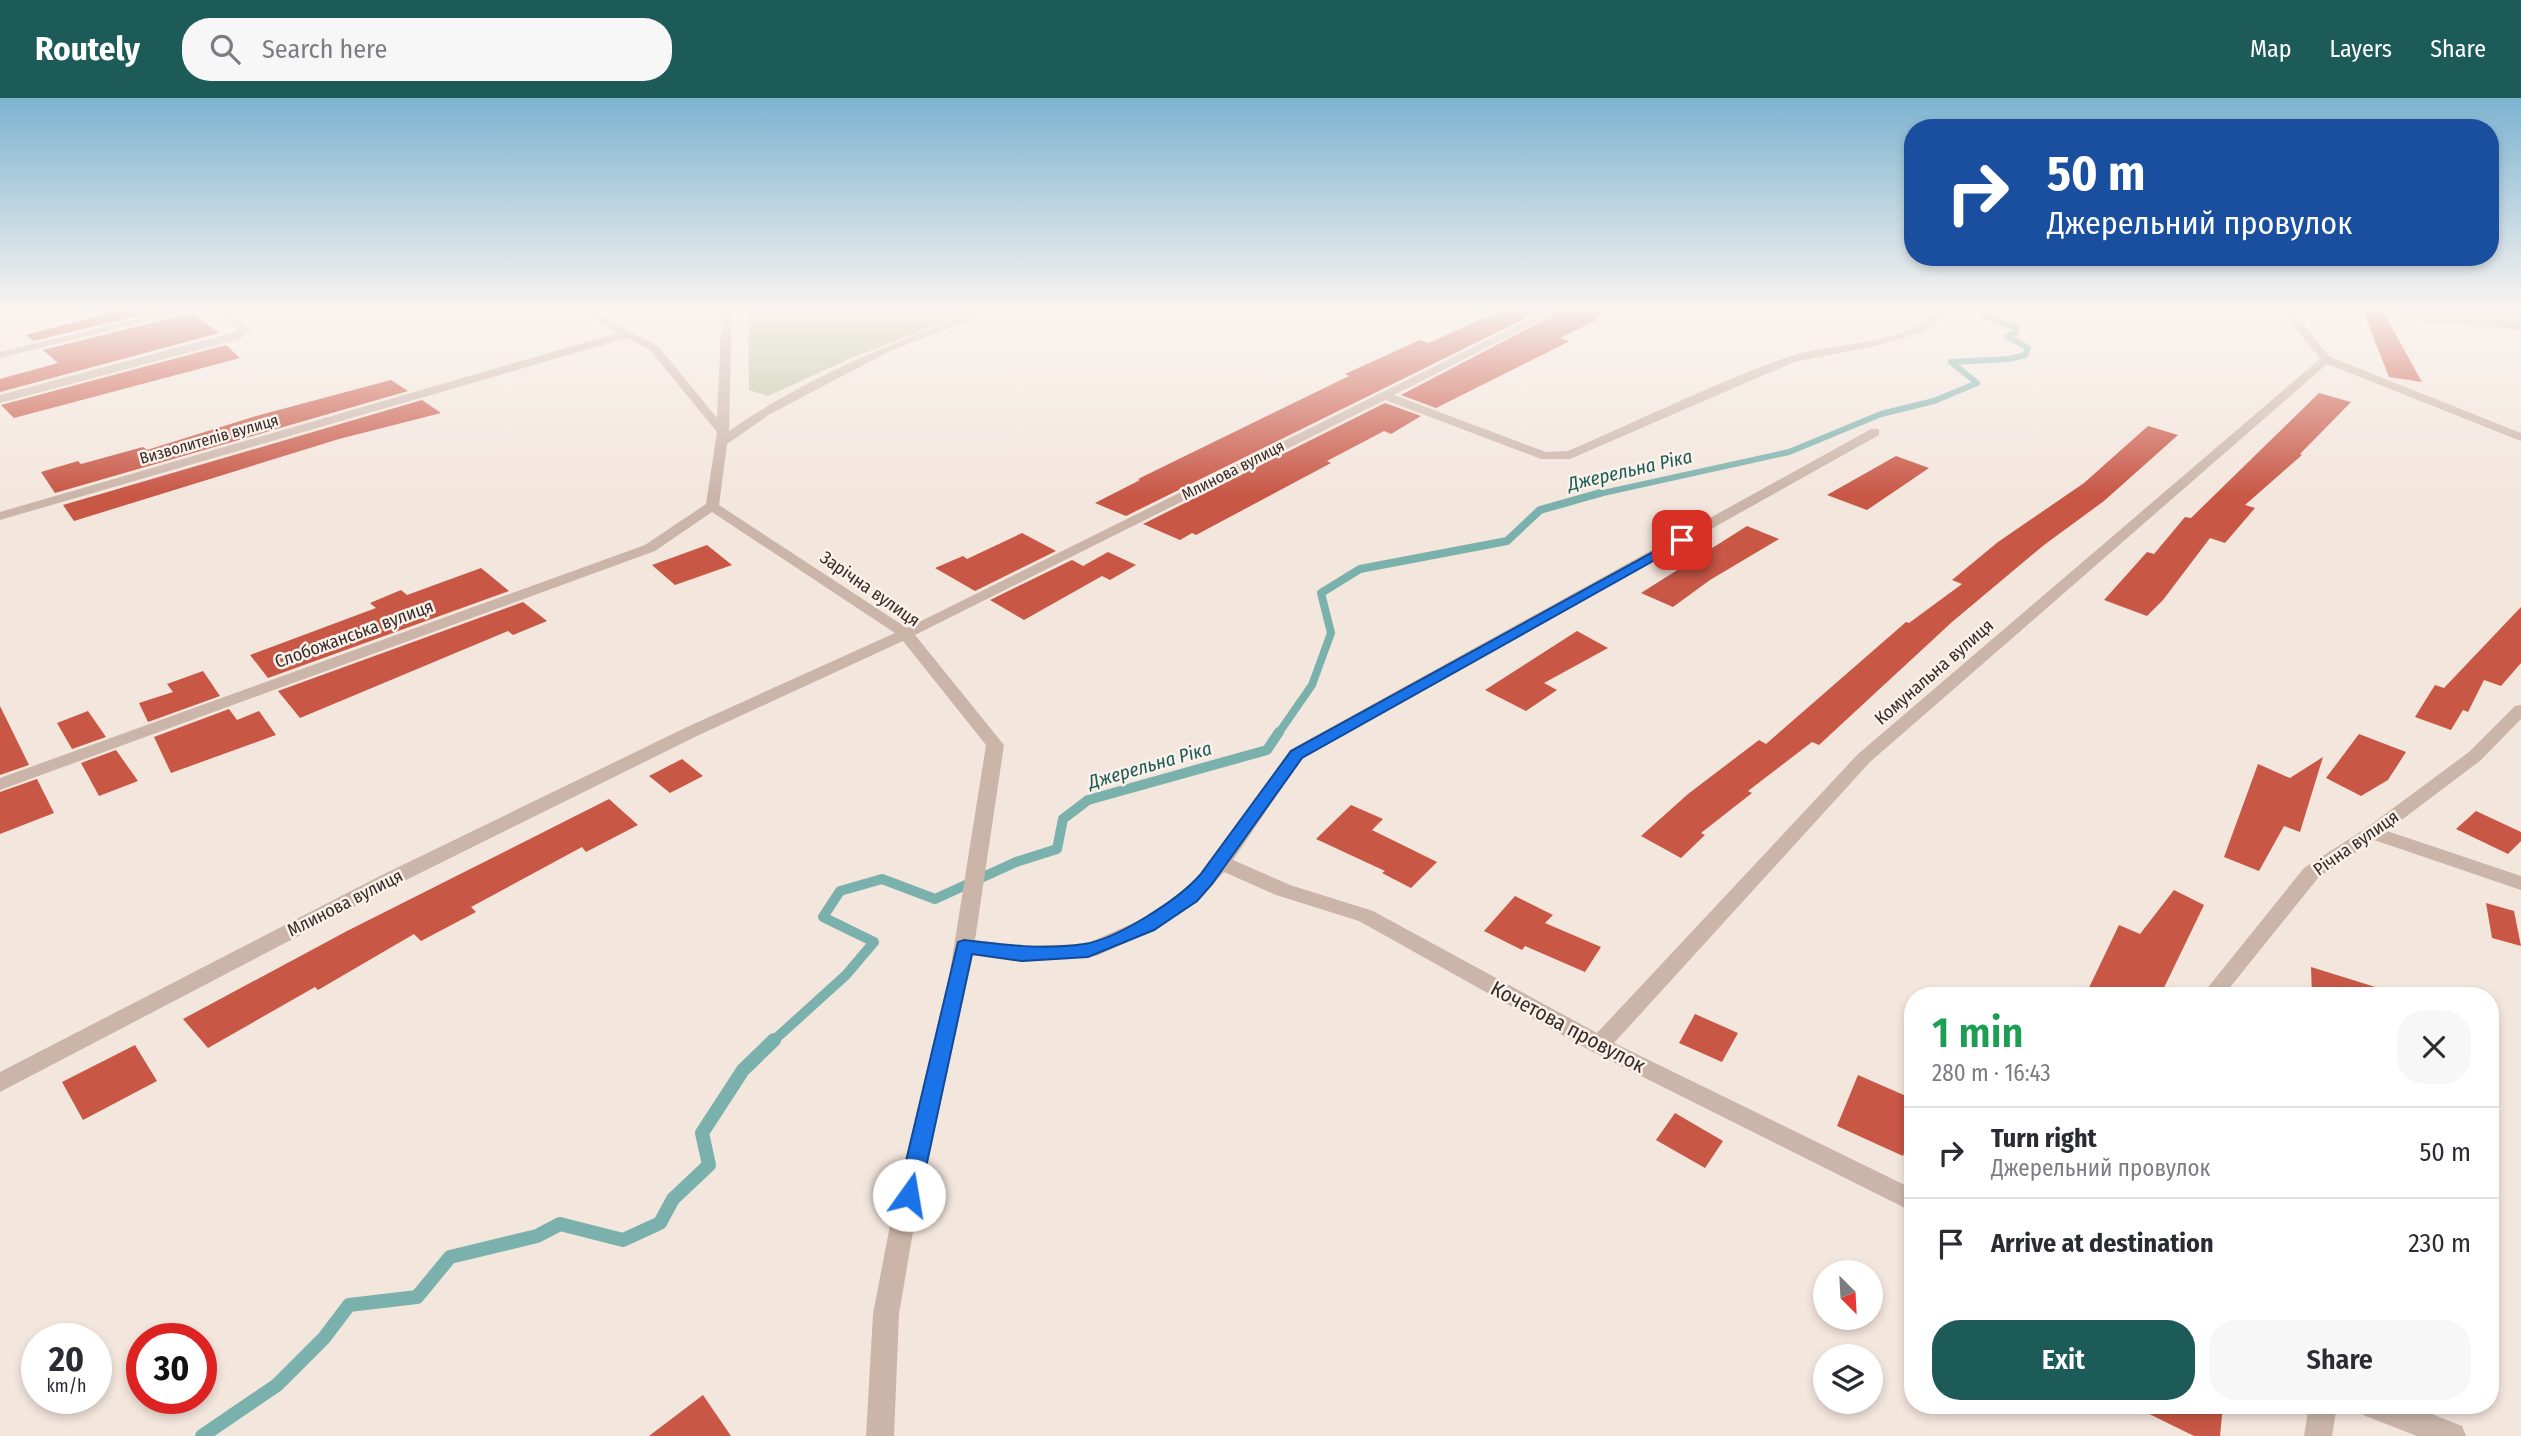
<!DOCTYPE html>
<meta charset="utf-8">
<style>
:root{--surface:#fff;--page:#f7f7f7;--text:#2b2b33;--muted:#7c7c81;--line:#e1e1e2;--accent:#1d5b58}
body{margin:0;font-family:"Fira Sans Condensed",sans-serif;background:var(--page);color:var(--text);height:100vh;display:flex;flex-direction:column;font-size:26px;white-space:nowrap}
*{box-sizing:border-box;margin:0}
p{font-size:23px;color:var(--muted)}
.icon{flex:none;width:38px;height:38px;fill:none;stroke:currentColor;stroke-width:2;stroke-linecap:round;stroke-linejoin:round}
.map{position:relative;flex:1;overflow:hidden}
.sheet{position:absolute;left:1904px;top:889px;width:595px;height:427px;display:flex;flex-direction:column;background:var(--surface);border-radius:28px;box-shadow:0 4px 10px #0003}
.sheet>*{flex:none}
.top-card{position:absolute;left:1904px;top:21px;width:595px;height:147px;border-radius:28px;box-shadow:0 4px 10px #0003;background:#1a4fa0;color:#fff;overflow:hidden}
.needle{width:46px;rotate:156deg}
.tools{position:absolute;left:1813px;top:1162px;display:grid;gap:14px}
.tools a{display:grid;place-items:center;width:70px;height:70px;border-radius:50%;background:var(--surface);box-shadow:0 4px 10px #0003;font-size:35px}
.speed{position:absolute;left:21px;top:1225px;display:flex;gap:14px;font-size:35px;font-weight:700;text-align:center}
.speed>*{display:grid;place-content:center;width:91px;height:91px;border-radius:50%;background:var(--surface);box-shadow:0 4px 10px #0003;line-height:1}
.speed small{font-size:18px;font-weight:400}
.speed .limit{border:10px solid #d22;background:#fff;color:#111}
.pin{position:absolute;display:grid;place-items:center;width:60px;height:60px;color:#fff;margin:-30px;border-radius:14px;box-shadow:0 4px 10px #0006}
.me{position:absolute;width:77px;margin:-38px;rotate:13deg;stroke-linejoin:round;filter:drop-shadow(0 0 5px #0008)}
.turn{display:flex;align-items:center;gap:24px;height:147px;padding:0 28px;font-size:32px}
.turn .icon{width:91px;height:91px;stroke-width:2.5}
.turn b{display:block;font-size:49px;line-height:60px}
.round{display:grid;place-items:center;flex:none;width:74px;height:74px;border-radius:28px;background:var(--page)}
.head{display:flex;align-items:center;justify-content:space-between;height:119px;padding:0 28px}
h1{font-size:42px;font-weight:600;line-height:52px;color:#1e9e55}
.action{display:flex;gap:14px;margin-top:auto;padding:14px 28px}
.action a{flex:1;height:80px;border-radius:28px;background:var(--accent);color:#fff;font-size:28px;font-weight:600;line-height:80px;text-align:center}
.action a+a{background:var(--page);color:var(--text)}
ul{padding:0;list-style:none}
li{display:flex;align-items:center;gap:21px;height:91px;padding:0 28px;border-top:2px solid var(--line)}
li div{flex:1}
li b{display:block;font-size:26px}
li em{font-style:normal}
header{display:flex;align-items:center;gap:42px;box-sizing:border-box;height:98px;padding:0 35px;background:var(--accent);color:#fff}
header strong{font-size:33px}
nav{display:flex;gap:38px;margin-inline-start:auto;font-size:24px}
.search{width:490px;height:63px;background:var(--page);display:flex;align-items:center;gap:18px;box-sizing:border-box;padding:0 24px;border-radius:28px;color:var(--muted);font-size:26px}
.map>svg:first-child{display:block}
.green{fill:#bac29d}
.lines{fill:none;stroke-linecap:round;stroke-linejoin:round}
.stream-far3{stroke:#7bb1ad;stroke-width:6}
.stream-far2{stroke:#7bb1ad;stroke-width:8}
.stream-far1{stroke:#7bb1ad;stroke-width:10}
.stream{stroke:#7bb1ad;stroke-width:14}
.building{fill:#c85746}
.minor{fill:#cbb5a9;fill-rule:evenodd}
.route{fill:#1a73e8;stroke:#114b97;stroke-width:2}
.labels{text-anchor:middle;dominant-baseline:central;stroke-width:5;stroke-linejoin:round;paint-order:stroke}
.far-street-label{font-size:16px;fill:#382c29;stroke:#faf1ea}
.street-label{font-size:18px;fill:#382c29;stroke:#faf1ea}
.water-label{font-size:19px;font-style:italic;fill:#1d5b58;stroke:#faf1ea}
.near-street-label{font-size:21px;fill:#382c29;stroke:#faf1ea}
</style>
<header>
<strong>Routely</strong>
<div class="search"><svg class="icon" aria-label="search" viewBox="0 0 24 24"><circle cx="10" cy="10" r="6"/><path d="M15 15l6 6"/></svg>Search here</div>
<nav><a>Map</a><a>Layers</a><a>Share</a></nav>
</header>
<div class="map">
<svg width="2521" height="1338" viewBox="0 0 2521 1338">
<rect width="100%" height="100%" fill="#f3e6dd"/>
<path class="green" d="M748,210H982L851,260L768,298L749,292Z
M2330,210H2505L2521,215V232L2397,221L2392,214L2358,210V216Z"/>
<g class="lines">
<path class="stream-far3" d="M1594,397L1789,354L1881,316L1934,303L1977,285L1951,264L2009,261L2025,257L2028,250L2007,238L2016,235V230L1983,217L1994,210"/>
<path class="stream-far2" d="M1278,636L1312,587L1331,535L1321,495L1360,471L1507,443L1540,412L1600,395"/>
<path class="stream-far1" d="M772,944L846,877L874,844L823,819L840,793L882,781L935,801L1016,764L1057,751L1063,721L1088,702L1267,652L1279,634"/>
<path class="stream" d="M202,1338L277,1287L324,1240L349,1207L417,1199L450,1159L537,1138L560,1126L623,1142L660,1125L673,1101L709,1067L702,1035L743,972L774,942"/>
</g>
<path class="building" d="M128,210H170L33,243L26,237Z
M1505,210H1546L1126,418L1095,405L1140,382L1138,381L1349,278L1345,276L1420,242L1429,245Z
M1567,210H1615L1595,220L1599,221L1560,240L1570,243L1436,310L1401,297Z
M2362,210H2381L2422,284L2389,279Z
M192,215L219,235L0,294V281L58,265L43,252Z
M226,247L240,260L14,320L1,307Z
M391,282L408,293L55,395L41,374L78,363L81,366L143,349L147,352L256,318Z
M2319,295L2351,304L2300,356L2302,357L2245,407L2255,410L2225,445L2210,440L2163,502L2147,518L2104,502L2147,454L2154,456L2185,419L2191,420Z
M422,302L441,315L339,341L74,423L63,407Z
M1385,305L1421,318L1391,336L1384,333L1327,363L1331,365L1196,437L1192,435L1180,442L1143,426Z
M2148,328L2178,337L2104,403L2044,447L1952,524L1819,647L1812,644L1748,693L1752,695L1701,735L1705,737L1681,760L1641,738L1688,696L1759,642L1766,646L1906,524L1909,525L1962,486L1952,482L1998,444L2084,385Z
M1896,358L1929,370L1867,412L1827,397Z
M1747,428L1779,441L1710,482L1673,509L1641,495Z
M1022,435L1056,453L975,493L935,470L963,458L967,461Z
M707,447L732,467L675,487L652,467Z
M1108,454L1136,467L1110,482L1102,478L1024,522L990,502L1072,462L1083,468Z
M481,470L509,493L268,580L250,557L376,510L370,505L401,492L407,497Z
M523,504L547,523L513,537L508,533L300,620L278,593Z
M2521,509V565L2501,588L2484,582L2468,614L2463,612L2451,632L2415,619L2435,587L2444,590Z
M1577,533L1608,550L1544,585L1557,592L1526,613L1485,592Z
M203,573L220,598L148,624L139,605L173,594L167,586Z
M0,608L29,667L0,677Z
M229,611L237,622L259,613L276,637L171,675L154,639Z
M88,613L106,639L72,651L57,625Z
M2359,636L2406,654L2388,682L2361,698L2326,680Z
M116,652L138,683L99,698L81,665Z
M2323,659L2300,734L2284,728L2259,773L2224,759L2258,666L2290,680Z
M682,661L703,678L670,695L649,678Z
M37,681L54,715L0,736V694Z
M609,701L638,727L586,754L582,749L471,809L476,814L421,843L414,836L318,892L315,889L208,950L183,921L347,833Z
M1351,707L1383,721L1372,732L1437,764L1411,790L1382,775L1385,773L1316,741Z
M2476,713L2521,734V743L2508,756L2456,731Z
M2174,792L2204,807L2160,898H2085L2119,827L2140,836Z
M1515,798L1553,817L1545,825L1601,849L1585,874L1525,848L1522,852L1484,833Z
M2486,805L2514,813L2521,848L2492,840Z
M2311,869L2385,892L2384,898H2312Z
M1695,916L1738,935L1722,964L1679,945Z
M135,947L157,983L83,1022L62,984Z
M1858,977L1913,1001V1032L1903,1058L1837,1028Z
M1675,1015L1723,1043L1705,1070L1656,1042Z
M703,1297L731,1338H649Z
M2131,1307H2223L2220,1338H2194Z"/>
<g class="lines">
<path class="minor" d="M181,210H199L0,260V254Z
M211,210H223L251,233L239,241L0,305V297L239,233Z
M573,210H586L658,248L717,320L722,210H732L729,333C808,278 897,243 986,210H1001L890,253L770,316L727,346L719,407L907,530L1552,210H1565L1394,297L1546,354L1568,353C1640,322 1711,287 1785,260C1837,242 1900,251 1941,210H1952L1938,225L1921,235L1875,248L1794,264L1570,361H1541L1385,302L915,537L1004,647L975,842L1022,848L1086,846L1140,822L1184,794L1214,760L1290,652L1871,331H1879V337L1302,660L1233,762L1290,787L1373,813L1597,935L1858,656L2320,261L2280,210H2290L2330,259L2521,335V343L2327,266L1870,664L1614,945L1913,1091V1114L1591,953L1359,823L1276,797L1224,774L1198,804L1154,832L1096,858L1022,864L973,857L915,1122L899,1216L894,1338H866L873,1216L891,1122L949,880L986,647L903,543L699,637L396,787L0,994V974L382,777L687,629L895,535L712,414L655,453L0,692V680L645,447L706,406L717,334L650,252L627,240L0,422V414L618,235Z
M2521,607V621L2481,662L2387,733L2521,778V792L2374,742L2318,780L2223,898H2201L2304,770L2365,731L2469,654L2515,608Z
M2309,1307H2337L2332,1338H2304Z
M2359,1307H2409L2462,1328L2466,1338H2417L2363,1317Z"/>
</g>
<linearGradient id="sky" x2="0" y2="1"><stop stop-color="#7cb3d0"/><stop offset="0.53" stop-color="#faf4f0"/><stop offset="1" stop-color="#faf4f0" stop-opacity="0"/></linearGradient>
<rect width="2521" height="397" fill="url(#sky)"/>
<path class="route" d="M1682,438L1687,439V444L1302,660L1212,786L1197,803L1154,832L1088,859L1022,863L972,856L920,1097L917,1104L909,1106L901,1104L898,1097L958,844L964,842C1004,847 1044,852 1084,846C1117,841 1178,802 1200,777L1291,653Z"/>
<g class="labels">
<g class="far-street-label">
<text transform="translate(209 341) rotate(-16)">Визволителів вулиця</text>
<text transform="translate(1233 372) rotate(-27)">Млинова вулиця</text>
</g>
<g class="street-label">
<text transform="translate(870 491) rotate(35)">Зарічна вулиця</text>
<text transform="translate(354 536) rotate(-20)">Слобожанська вулиця</text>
<text transform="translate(1934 574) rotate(-41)">Комунальна вулиця</text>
<text transform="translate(2356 745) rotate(-35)">Річна вулиця</text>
<text transform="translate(345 805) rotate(-27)">Млинова вулиця</text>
</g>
<g class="water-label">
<text transform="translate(1630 372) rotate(-13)">Джерельна Ріка</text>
<text transform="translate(1150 667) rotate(-16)">Джерельна Ріка</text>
</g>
<g class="near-street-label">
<text transform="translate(1568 929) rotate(28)">Кочетова провулок</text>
</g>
</g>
</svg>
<div class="tools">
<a><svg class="needle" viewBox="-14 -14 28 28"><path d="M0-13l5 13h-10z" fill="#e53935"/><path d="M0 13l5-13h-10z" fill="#7c7c81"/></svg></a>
<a><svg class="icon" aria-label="layers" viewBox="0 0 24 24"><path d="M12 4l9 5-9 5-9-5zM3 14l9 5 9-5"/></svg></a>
</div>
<div class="speed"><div>20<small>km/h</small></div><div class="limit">30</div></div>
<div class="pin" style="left:1682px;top:442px;background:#d93025"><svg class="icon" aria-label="arrive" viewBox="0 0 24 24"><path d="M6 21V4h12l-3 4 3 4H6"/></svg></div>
<svg class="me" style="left:909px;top:1097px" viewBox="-20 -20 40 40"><circle r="19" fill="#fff"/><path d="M0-13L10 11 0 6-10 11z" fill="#1a73e8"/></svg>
<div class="top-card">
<div class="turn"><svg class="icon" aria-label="right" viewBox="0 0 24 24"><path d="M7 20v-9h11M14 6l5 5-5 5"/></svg><div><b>50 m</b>Джерельний провулок</div></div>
</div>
<section class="sheet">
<div class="head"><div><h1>1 min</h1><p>280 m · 16:43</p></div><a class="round"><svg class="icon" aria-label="close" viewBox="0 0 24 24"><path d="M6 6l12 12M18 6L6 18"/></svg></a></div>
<ul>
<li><svg class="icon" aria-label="right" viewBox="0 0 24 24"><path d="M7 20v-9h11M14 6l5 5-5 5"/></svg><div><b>Turn right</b><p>Джерельний провулок</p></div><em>50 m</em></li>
<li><svg class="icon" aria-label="arrive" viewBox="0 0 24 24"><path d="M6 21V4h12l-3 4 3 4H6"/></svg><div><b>Arrive at destination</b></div><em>230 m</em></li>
</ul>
<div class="action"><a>Exit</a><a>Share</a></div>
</section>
</div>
